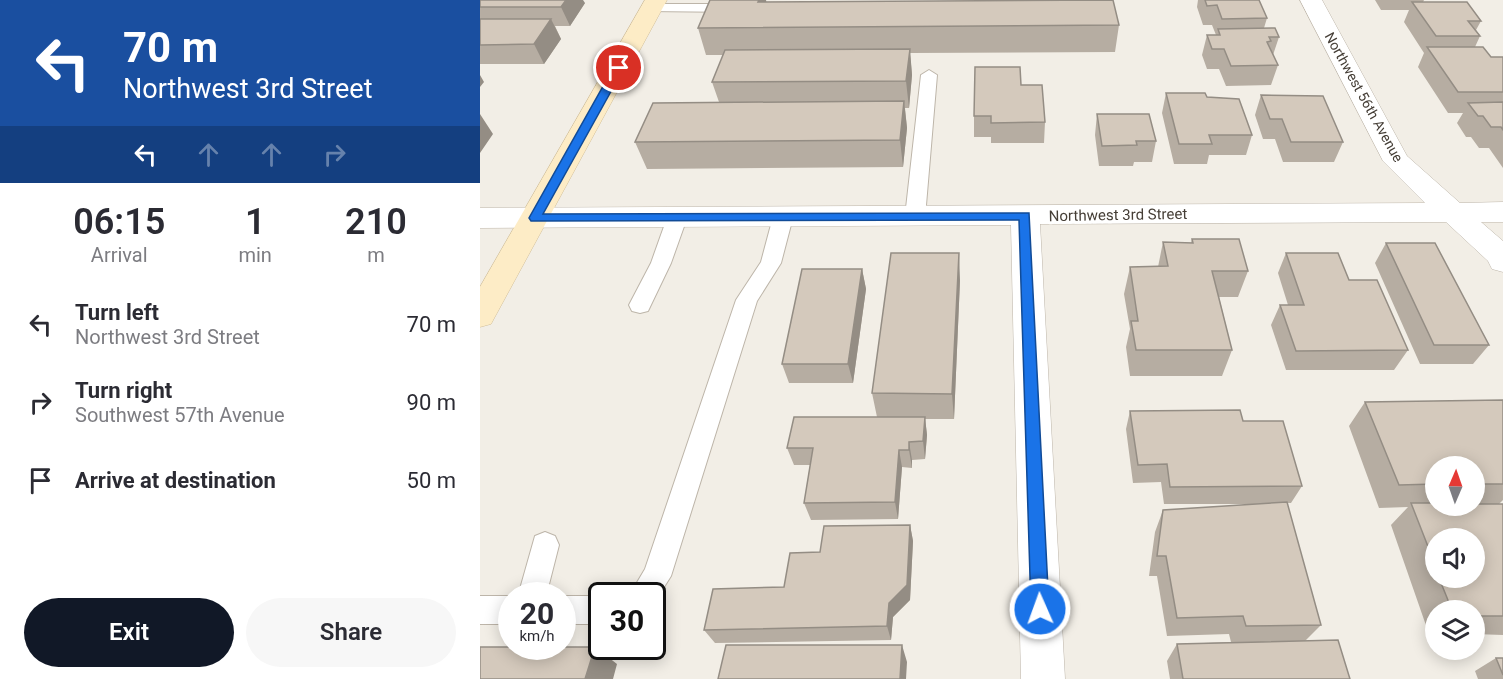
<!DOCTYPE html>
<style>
:root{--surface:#fff;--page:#f7f7f7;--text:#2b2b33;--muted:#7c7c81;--accent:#111827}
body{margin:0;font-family:Roboto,sans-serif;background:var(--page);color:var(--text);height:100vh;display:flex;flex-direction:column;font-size:22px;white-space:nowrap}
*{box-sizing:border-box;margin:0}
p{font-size:20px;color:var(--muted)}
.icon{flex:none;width:33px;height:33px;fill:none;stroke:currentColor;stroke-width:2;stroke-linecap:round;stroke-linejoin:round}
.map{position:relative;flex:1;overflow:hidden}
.sheet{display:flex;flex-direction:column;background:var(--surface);width:480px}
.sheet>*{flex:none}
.guide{background:#1a4fa0;color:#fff;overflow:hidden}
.needle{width:39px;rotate:2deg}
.fabs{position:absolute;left:945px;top:456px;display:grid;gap:12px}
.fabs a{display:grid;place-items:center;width:60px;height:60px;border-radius:50%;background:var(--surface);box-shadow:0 3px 15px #0003;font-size:30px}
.speed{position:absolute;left:18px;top:582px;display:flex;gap:12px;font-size:30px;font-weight:700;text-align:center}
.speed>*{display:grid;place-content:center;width:78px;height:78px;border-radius:50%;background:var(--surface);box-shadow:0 3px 15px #0003;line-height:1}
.speed small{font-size:15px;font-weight:400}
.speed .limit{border:3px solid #111;border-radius:9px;background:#fff;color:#111}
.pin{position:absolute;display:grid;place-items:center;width:51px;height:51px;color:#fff;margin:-26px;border:3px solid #fff;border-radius:50%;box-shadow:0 2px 6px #0007}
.me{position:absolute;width:66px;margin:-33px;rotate:358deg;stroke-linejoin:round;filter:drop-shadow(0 0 4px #0008)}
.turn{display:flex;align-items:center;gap:21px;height:126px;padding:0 24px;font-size:27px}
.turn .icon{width:78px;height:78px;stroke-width:2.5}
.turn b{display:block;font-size:42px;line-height:51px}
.lanes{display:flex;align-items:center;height:57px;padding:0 24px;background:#0003;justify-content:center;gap:30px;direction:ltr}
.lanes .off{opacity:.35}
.eta{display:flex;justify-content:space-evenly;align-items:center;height:102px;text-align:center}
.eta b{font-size:36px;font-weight:600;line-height:42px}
.primary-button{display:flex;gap:12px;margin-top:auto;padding:12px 24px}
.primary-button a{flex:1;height:69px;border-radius:36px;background:var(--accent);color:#fff;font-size:24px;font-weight:600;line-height:69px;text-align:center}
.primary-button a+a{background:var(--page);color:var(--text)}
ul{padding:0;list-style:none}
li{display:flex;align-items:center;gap:18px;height:78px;padding:0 24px}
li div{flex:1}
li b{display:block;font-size:22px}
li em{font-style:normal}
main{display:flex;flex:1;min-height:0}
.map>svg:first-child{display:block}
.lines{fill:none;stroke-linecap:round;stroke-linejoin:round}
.lane-casing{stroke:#bdb5a9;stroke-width:2}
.street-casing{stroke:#bdb5a9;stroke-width:1}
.secondary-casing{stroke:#d1be98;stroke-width:1}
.lane{fill:#fff;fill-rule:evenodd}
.street{fill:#fff;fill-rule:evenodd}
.secondary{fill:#fdecc6;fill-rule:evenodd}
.wall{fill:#b6ada2;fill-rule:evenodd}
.shaded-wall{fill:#948d84}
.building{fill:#d4c9bc;stroke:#948d84;stroke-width:1.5}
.route{fill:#1a73e8;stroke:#114b97;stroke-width:1.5}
.labels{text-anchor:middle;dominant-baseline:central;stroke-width:6;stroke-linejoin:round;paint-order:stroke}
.far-street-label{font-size:14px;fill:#453e36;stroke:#fff}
.street-label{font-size:15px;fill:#453e36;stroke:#fff}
</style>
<main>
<section class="sheet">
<div class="guide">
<div class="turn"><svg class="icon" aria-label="left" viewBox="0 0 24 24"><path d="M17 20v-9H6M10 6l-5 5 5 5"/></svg><div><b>70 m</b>Northwest 3rd Street</div></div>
<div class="lanes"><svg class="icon" aria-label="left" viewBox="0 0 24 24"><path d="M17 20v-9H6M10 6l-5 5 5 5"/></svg><svg class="icon off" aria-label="ahead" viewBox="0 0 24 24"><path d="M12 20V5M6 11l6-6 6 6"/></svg><svg class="icon off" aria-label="ahead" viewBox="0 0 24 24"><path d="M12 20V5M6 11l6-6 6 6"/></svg><svg class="icon off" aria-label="right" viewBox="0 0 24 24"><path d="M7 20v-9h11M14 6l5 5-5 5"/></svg></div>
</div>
<div class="eta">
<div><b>06:15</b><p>Arrival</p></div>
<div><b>1</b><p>min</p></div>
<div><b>210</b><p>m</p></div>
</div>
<ul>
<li><svg class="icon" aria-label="left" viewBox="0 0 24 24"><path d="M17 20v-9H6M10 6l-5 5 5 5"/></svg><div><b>Turn left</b><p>Northwest 3rd Street</p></div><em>70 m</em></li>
<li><svg class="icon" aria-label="right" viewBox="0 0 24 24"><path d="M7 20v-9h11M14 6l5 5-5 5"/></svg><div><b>Turn right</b><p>Southwest 57th Avenue</p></div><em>90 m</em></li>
<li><svg class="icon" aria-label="arrive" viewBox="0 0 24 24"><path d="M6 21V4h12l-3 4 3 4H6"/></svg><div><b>Arrive at destination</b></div><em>50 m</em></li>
</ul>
<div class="primary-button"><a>Exit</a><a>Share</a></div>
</section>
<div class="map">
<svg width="1023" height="679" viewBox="0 0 1023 679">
<rect width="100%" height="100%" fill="#f2eee6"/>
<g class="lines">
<defs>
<path id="lane" d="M172,4H257L264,8L257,12L167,11L165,8Z
M449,70L457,75L445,217L442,222L435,224L428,222L425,217L441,75Z
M303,210L310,212L313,217L301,263L277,301L191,576L172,606V596H149L165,569L256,300L281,262L293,217L296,212Z
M197,211L204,213L207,218L191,263L168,311L160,313L152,311L149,305L171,263L187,218L190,213Z
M65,532L75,536L79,545L66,596H38L55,536Z
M0,596H32V624H0Z
M82,596H122V624H82Z"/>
<path id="street" d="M820,0H842L927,156L980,203L1023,202V222H1001L1023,241V272L1012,269L1008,261L966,222L560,224L585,679H541L531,225L0,228V208L945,203L903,161Z"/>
<path id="secondary" d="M165,0H187L11,324L0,327V287Z"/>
</defs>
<use href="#lane" class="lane-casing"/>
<use href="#street" class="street-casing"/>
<use href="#secondary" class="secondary-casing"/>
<use href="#lane" class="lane"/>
<use href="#street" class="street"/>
<use href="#secondary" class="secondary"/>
</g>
<path class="wall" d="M0,0L105,3L90,26H75L81,39L64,64H0Z
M718,0H779L787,18L784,28L799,37L793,55L798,65L791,85L746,86L739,69H727L722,55L727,35H736L732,25H723L717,7Z
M895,0H944L943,2L1001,21L996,30L1000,36L995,47L1011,57H1023V168L1009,148H999L991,137H986L977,123L983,113H968L938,67L944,53L924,22L929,10H901Z
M287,2L639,25L635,52L430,53L432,75L429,108H425L427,128L423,167L167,169L155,142L239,102L232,82L243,55H226L218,28Z
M541,85L565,122L564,143H511V137H494V116Z
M686,93L727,97L772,135L766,155H729L727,164H694L682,113Z
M781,95L863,142L854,162H803L795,139H783L775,115Z
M617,114L676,141L672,162H654L653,166H619L615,135Z
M712,239L768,271L758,297H739L752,350L742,376H650L646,347L650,329L644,294L650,267H678L683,242L711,243Z
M906,243L1009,345L993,364H940L895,263Z
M806,253L869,280L928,350L914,370H806L791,325L800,305H808L798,273Z
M382,269L386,289L373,383H309L302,364Z
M480,280L474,419H445L447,435L445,459L432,460V468L422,467L418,519L331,520L324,503L330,465H314L307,448L397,417L392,393Z
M1023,400V500L1019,504H1023V635L994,634V610H956V634H949L911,525L928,507L899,508L869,426L885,402ZM956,466H994V506H956ZM956,538L994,578H956Z
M650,411L763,421L822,486L811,503H807L841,625L825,641L870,679H690L687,661L697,644L751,642L749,634L687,636L677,576H669L675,532L683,510L781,504H684L681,482L653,483L646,429Z
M430,525L433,541L430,600L413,617L411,640L235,643L224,630L304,587L340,552Z
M1016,658H1023V679H998L995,671Z"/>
<path class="shaded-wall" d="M86,0H103L105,3L90,26L81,7Z
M279,0H286L289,13L278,2Z
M71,19L81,39L64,64L54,44Z
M430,49L432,75L429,108L426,81Z
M0,75L4,82L0,87Z
M424,101L427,128L423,167L420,140Z
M0,114L13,134L0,153Z
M479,253L480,280L474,419L472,394Z
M382,269L386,289L373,383L368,364Z
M445,417L447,435L445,459L443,441Z
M429,442L432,460V468L429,450Z
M419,450L422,467L418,519L415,502Z
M430,525L433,541L430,600L413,617L411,640L407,626L409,603Z
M422,645L427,662L426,679H420Z
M115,647L137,664L133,679H105Z"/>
<path class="building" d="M0,0H86L81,7H0Z
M230,0H279L278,2L633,0L639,25L218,28Z
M725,0H779L787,18L742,19L737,5L727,6Z
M932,2H987L1001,21H988L1000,36H956Z
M0,19H71L54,44L0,45Z
M795,28L799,37H789L791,41L787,42L798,65L751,66L744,49H732L727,35H740L738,29Z
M947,47H1003L1011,57H1023V92H978Z
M430,49L426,81L232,82L245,50Z
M495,67H540L541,85H562L565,122L511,123V116H494Z
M686,93H725L727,97L759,99L772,135H729L732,144H699Z
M781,95L843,96L863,142H811L802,119H790Z
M424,101L420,140L155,142L173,103Z
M1023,102V130L1021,127H1011L1003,116H998L988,103Z
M617,114H669L676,141H656L657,145L622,146Z
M712,239H759L768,271H732L752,350H656L651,321H658L650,267L688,266L683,242L713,243Z
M906,243H955L1009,345H954Z
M411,253H479L472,394L392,393Z
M806,253H858L869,280H897L928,350L816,351L800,305H824Z
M322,269H382L368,364H302Z
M1023,400V484H994V466H956V484L919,485L885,402Z
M760,410L763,421H803L822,486L690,487L687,464L658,465L650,411Z
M314,417H445L443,441L429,442V450H419L415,502L324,503L333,448H307Z
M807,502L841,625L766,626L763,616L697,618L686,556H677L683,510Z
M931,503H956V506H994V504H1023V616H994V610H972L959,578H994V538H956V567Z
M430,525L427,585L409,603L407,626L224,630L233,589L304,587L310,553L340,552L344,526Z
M858,640L870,679H703L697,644Z
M246,645H422L420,679H238Z
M0,647H115L105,679H0Z
M1016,658H1023V675Z"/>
<path class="route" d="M135,65L144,68L63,214L549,213L569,609L566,615L560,618L554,615L551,609L539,220L51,221L49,218Z"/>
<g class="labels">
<g class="far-street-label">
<text transform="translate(884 97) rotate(61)">Northwest 56th Avenue</text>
</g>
<g class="street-label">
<text transform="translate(638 215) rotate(-1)">Northwest 3rd Street</text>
</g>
</g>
</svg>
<div class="fabs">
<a><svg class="needle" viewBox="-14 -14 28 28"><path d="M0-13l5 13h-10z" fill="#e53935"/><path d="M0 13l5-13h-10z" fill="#7c7c81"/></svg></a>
<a><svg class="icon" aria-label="sound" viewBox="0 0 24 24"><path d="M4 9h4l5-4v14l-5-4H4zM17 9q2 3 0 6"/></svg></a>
<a><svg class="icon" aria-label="layers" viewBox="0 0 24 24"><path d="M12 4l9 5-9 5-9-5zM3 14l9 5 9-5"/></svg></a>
</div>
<div class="speed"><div>20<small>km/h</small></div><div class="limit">30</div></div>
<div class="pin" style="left:139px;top:68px;background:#d93025"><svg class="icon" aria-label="arrive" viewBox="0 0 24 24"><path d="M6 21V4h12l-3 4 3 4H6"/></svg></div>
<svg class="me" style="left:560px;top:609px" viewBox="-20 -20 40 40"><circle r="17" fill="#1a73e8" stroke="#fff" stroke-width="3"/><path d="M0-11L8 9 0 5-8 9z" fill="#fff"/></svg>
</div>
</main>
